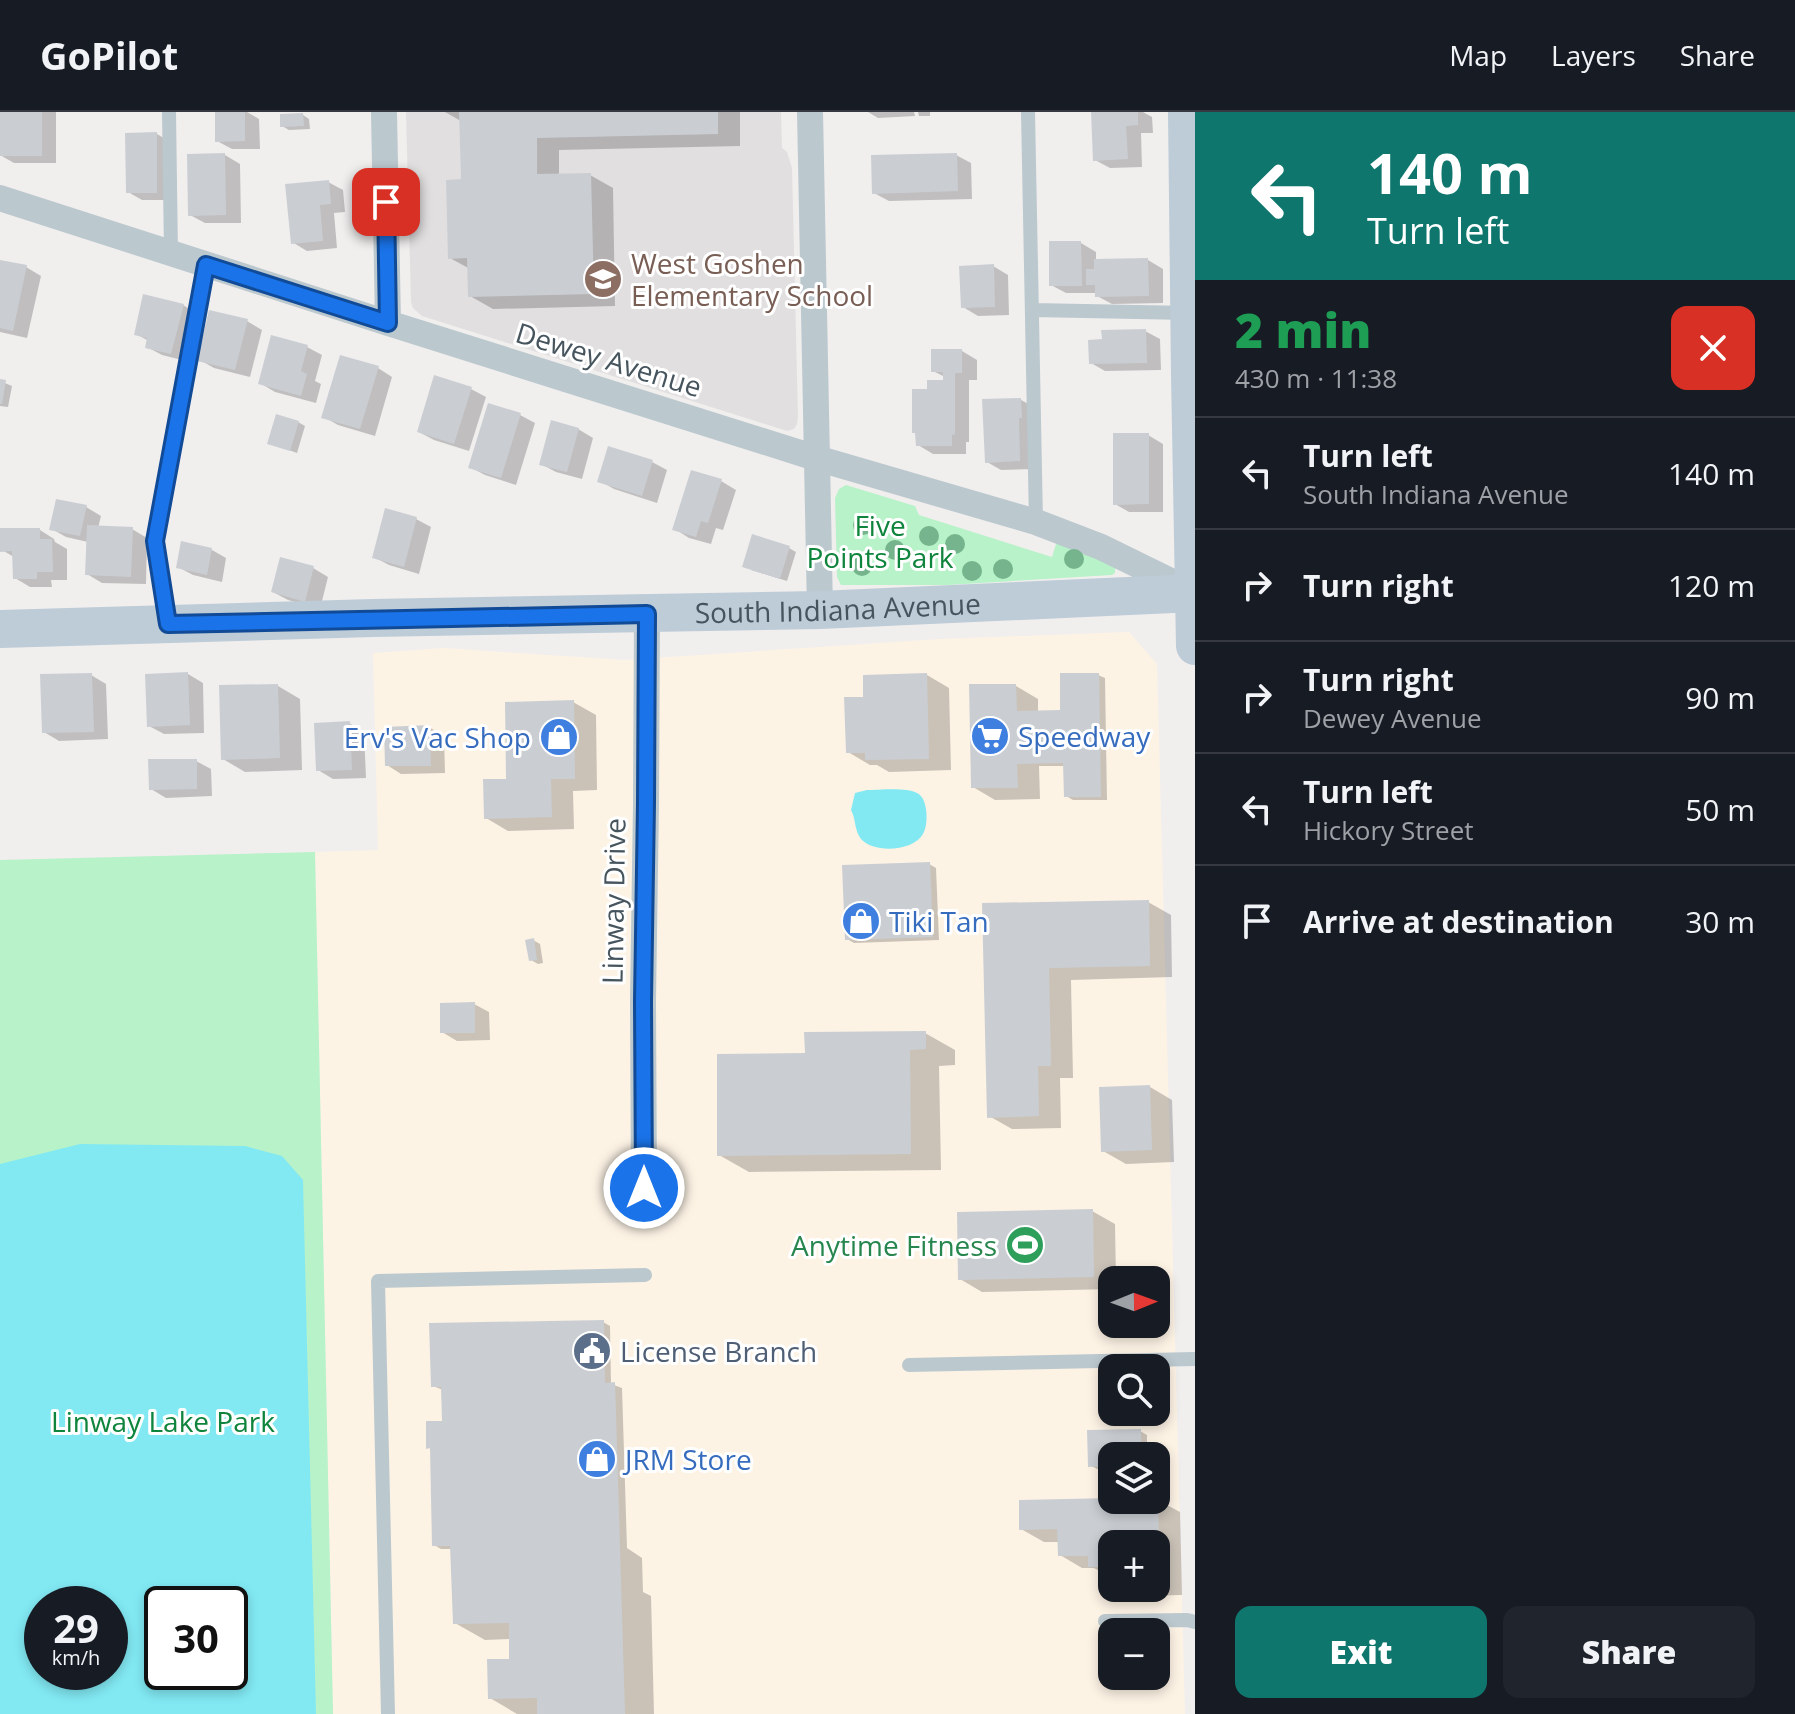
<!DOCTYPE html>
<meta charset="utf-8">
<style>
:root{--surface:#171b24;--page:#20242c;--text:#f1f3f6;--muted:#9ea1a6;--line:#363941;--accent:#0f766e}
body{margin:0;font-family:"Open Sans",sans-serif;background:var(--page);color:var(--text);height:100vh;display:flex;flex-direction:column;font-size:30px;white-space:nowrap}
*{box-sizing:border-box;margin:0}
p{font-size:26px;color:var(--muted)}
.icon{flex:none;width:44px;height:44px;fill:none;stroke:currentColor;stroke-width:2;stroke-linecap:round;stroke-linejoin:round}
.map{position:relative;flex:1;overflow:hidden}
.sheet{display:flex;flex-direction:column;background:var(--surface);width:600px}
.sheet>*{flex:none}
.guide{background:#0f766e;color:#fff;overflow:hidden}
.needle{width:52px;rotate:89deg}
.fabs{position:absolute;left:1098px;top:1154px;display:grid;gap:16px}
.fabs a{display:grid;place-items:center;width:72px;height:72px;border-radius:16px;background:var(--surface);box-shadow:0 4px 12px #0003;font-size:40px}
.speed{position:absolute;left:24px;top:1474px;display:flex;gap:16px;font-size:40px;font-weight:700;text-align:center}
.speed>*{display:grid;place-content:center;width:104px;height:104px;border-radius:50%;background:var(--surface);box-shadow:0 4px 12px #0003;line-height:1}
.speed small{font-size:20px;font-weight:400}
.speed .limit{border:4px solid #111;border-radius:12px;background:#fff;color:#111}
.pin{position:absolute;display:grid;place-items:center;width:68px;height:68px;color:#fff;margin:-34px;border-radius:16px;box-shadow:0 4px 12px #0006}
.me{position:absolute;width:88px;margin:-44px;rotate:0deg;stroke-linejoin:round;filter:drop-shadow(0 0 6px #0008)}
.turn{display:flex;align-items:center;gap:28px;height:168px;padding:0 40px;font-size:36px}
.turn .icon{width:104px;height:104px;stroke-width:2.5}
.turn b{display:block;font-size:56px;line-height:68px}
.round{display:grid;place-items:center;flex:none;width:84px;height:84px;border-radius:16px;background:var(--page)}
.head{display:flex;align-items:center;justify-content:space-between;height:136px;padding:0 40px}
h1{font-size:48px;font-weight:800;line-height:60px;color:#1e9e55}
.button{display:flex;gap:16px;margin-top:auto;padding:16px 40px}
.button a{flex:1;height:92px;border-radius:16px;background:var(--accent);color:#fff;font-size:32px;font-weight:800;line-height:92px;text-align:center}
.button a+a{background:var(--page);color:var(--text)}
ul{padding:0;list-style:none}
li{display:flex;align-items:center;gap:24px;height:112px;padding:0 40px;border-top:2px solid var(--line)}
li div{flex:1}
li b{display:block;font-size:30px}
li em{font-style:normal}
header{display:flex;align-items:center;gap:48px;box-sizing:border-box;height:112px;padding:0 40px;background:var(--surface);border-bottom:2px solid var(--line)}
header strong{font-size:38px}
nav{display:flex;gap:44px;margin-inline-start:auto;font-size:28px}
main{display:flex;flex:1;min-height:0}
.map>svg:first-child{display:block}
.commercial{fill:#fdf3e5;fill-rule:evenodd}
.education{fill:#e2dfe0}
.green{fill:#b8f2c8;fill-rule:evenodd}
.water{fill:#82e9f3;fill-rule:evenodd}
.shadow{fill:#0003}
.building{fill:#caced3}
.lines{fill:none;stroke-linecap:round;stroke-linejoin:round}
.lane{stroke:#bbc8ce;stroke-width:14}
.street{stroke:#bbc8ce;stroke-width:26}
.secondary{stroke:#bdccd7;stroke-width:38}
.tree{fill:#75b48c}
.route-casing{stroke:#114b97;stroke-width:20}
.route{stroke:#1a73e8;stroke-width:14}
.labels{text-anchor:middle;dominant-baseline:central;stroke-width:6;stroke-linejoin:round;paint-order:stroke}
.education-label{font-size:28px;fill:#785e54;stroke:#fff;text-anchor:start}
.street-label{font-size:28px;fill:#45545d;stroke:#fff}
.park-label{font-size:28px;fill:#0f843c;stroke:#fff}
.shop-label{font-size:28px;fill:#366cbe;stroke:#fff;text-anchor:start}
.leisure-label{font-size:28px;fill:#27864d;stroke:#fff;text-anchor:end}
.service-label{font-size:28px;fill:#4e5e75;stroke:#fff;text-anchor:start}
</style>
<header>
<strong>GoPilot</strong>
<nav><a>Map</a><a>Layers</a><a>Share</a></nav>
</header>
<main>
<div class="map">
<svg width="1195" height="1602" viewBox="0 0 1195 1602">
<rect width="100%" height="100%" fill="#f1eeee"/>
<path class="commercial" d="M1129,520L1157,552L1185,1602H333L315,740L378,738L373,541L444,536L624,548L940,527ZM1112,1168H1156V1212H1112ZM1112,1256H1156V1300H1112ZM1112,1344H1156V1388H1112ZM1112,1432H1156V1476H1112ZM1112,1520H1156V1564H1112Z"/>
<path class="education" d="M406,0H781L782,36L787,40L792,56L798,305L797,312L794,317L787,319L422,204L413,196L411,190Z"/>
<path class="green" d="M846,373L915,394L919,403L1052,445L1057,429L1115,453V461L1112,463L948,473H841L837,465L835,386L839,377Z
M315,740L333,1602H0V748ZM42,1492H110V1560H42ZM162,1492H230V1560H162Z"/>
<path class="water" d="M867,678C879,678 907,675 917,681C923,684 925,691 926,697C927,704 927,715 923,722C914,739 874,742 861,727C854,718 856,707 851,698L855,681Z
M80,1032L245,1034L282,1044L303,1068L316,1602H0V1052ZM42,1492H110V1560H42ZM162,1492H230V1560H162Z"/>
<path class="shadow" d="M0,0H56V51H14L0,43Z
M217,0H247L259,7L260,37H232L217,29Z
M445,0H740V34L559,38V63H590L613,76L615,194L493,197L470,184V157L450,146L463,69L461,9Z
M868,0H914L915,4L878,6Z
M918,0H930V4H919Z
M1093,0H1143L1152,5L1153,21H1141L1142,55L1110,56L1095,48Z
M303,3L309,7L310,17L289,18L282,14Z
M157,22L172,31V88H142L128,80Z
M225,43L240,52L241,111H205L190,103Z
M956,43L971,51L972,87L889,89L874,81Z
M328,70L343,78L345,100L334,101L337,136L307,139L292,130Z
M1081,131L1096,140V149L1148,148L1163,157V191L1112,192L1097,184V181H1066L1051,173Z
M0,150L26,155L41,164L27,226L0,220Z
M993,154L1008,163L1009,203L978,204L963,195Z
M183,193L198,202L186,249L162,243L147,235L149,229L136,222Z
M247,209L262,218L250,265L214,256L200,248Z
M1145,219L1160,227L1161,258L1105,259L1091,251L1104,229Z
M307,235L322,243L315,269L321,272L316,291L275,280L260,271Z
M962,239L977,248V268H969V330H966V342H933L918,333L929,279L945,270V265L933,259Z
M378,256L392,265L375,324L338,313L324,305Z
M0,269L12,274L8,295L0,294Z
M471,277L486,285L469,339L434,328L419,320Z
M1021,288L1036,296L1034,357L1001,358L987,350Z
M520,303L535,311L516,373L485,363L470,355Z
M298,310L305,314L297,341L269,331Z
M578,317L593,326L582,367L556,360L541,352Z
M1148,323L1163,332V400H1129L1115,392Z
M652,350L667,358L657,391L614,377L600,369Z
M721,369L736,378L723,418L716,416L711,432L689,426L675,417Z
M86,395L101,404L98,416L132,417L147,426L146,472L102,471L87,462L88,430L66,425L52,417Z
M416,407L431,415L419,462L389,453L374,445Z
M40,418L54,427L55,430L67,437V468H51L52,475H30L15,466L14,445L2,438Z
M183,431L212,438L226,446L222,470L193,463L178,455Z
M789,436L796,440L787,469L751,458Z
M281,448L313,456L328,465L320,497L288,488L273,480Z
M188,562L203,571L204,621L164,622L149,614Z
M91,563L106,572L108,627L59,629L44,620Z
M927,563L949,576L951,658L889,660L877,653H870L848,640L865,587Z
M1098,563L1105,566L1107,688H1073L1066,684L1065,654H1039L1040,687L995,688L973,675L1016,574L1038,587V601L1063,600Z
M278,574L300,587L302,658L245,660L223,647Z
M573,590L596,603L597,678L573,679L574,717L508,719L486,706L508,669Z
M349,611L364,620L366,666L333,667L318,658Z
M429,615L444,624L445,661L401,662L387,653Z
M196,649L211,657L212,684L166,686L151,677Z
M929,752L936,756L939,828L854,831L847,827Z
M1148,790L1171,803L1172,865L1071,868L1073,966H1060L1061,1016L1012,1017L989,1004L984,793Z
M533,828L540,832L543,851L538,852L531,848Z
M474,892L489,900L490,928L457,929L442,920Z
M925,921L955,938V953L939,954L941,1058L749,1060L719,1043L807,943Z
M1150,975L1172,988L1174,1050L1126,1052L1103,1039Z
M1092,1099L1115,1112L1116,1168H1112V1177L982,1180L960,1167Z
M603,1210L610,1214L611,1272L622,1276L627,1436L642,1446L643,1480L651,1484L654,1602H517L490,1586L511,1549V1527L485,1528L455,1511L452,1437H441L434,1433L432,1338L428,1335L444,1311L443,1278L433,1274Z
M1140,1319L1147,1323V1344H1112V1357H1097L1090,1353Z
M1156,1387L1180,1400L1182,1483L1139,1484L1126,1476H1156V1432H1112V1466L1094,1456H1082L1060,1443L1059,1430H1044L1021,1417L1112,1388Z"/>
<path class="building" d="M0,0H42V44H0Z
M215,0H245V29L215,30Z
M459,0H718V22L537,26V62L591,61L594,182L468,185L467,146L448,147L446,68L461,67Z
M1091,0H1138V13L1126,14L1128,47L1093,49Z
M303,1L304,14L280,15V2Z
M157,20V81H126L125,21Z
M225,41L226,103L188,104L187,42Z
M957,41L958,79L872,82L871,43Z
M329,68L331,92L320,93L323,129L291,132L285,72Z
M1049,129H1081L1082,174H1049Z
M1148,146L1149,184L1095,185V173H1086V157H1094V147Z
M0,148L27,153L13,219L0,216Z
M994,152L995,195L961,196L959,154Z
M143,182L184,192L171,242L145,236L147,226L134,223Z
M209,198L248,207L235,258L197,249Z
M1146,217L1147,251L1089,252L1088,228L1102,227L1101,218Z
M271,223L308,233L301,259L307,262L301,284L258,272Z
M931,237H962V261H955V322L952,323V334H916L915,321H912V277H927V268H943V260H931Z
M340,243L379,254L360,317L321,306Z
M434,263L472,275L454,332L417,320Z
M0,267L6,268L2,292H0Z
M1021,286L1022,306H1019L1020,349L985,351L982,287Z
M488,291L521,301L501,366L468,356Z
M276,302L299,309L290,339L267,332Z
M551,308L579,316L567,360L539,353Z
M1113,321H1149V392L1113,393Z
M608,334L653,348L642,384L597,370Z
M691,358L722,367L708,411L701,409L696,425L672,418Z
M56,387L87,393L80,424L49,418Z
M385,396L417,405L404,455L372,446Z
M87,413L133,415L131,465L85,463Z
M0,416H40V427H52L53,460H37V467H13L12,439L0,440Z
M752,422L790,434L780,467L742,455Z
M181,429L212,436L207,463L176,456Z
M280,445L314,454L305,490L271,480Z
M188,560L190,613L147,615L145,562Z
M92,561L94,620L42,621L40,562Z
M927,561L929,647L865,648V641H846L844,585H863V563Z
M1060,561H1099L1101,685H1064L1063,651L1017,652L1018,676H971L969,572H1016L1017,599L1060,598Z
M278,572L280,646L221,648L219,573Z
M574,588L575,667H551L552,705L484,707L483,667H506L505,590Z
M350,609L352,658L316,659L314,611Z
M430,613L431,654H385L384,615Z
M148,647H197V677L149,678Z
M930,750L933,825L845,828L842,753Z
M1149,788L1150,854L1049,856L1051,954H1038L1039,1004L987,1006L982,791Z
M534,826L537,848L529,849L525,828Z
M475,890V921H440V891Z
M926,919V937L910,938L911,1042L717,1044V942L805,941L804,920Z
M1150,973L1152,1038L1101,1040L1099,975Z
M1093,1097L1094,1165L958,1168L957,1100Z
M604,1208L605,1271L615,1270L625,1602H537V1586L488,1587L487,1547H509V1511L453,1512L450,1434H432L430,1336L426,1337V1309H442L441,1275H431L429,1211Z
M1141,1317V1344H1112V1354L1088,1355L1087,1318Z
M1112,1386V1388H1158L1160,1471H1156V1432H1112V1455H1088V1444H1058L1057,1417L1019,1418V1388Z"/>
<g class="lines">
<path class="lane" d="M169,0L171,142
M1028,0L1036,410
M1032,198L1189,201
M168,511L155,429L206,153
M909,1253L1195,1247
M1105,1509L1187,1508L1195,1510
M388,1602L378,1169L645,1163"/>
<path class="street" d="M384,0L388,211
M810,0L820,498
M0,86L388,211L816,346L1036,410L1101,435L1191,479
M644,1076L643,889L646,691L647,502"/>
<g class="secondary">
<path d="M1187,0L1190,263L1195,534"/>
<path id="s1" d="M0,517L373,506L820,498L1195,481"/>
</g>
</g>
<g class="tree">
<circle cx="863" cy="413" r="10"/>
<circle cx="929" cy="424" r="10"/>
<circle cx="955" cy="432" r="10"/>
<circle cx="895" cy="438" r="10"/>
<circle cx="1074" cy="447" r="10"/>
<circle cx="862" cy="454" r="10"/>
<circle cx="1003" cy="457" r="10"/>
<circle cx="972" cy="459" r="10"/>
</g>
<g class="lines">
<defs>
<path id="route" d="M386,90L388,211L206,153L155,429L168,512L647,502L646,691L643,889L644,1076"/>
</defs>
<use href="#route" class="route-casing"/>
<use href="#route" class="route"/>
</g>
<defs>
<symbol id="school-disc" viewBox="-11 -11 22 22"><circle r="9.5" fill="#8d6e63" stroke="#fff"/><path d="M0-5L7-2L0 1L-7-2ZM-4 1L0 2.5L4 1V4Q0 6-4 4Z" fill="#fff"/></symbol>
<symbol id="supermarket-disc" viewBox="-11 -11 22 22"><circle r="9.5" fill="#3f7fe0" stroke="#fff"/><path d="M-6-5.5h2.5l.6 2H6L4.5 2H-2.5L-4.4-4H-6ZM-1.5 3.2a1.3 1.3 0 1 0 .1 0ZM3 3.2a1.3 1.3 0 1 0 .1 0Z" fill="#fff"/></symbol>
<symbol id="shop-disc" viewBox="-11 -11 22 22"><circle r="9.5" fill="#3f7fe0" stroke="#fff"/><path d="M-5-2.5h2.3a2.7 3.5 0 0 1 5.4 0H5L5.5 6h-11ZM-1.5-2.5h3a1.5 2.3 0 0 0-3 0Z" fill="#fff"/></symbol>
<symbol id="stadium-disc" viewBox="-11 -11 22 22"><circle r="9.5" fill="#2e9e5b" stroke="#fff"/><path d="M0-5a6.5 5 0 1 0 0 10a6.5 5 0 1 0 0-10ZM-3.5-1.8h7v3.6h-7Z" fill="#fff"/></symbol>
<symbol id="civic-disc" viewBox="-11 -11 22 22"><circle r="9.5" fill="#5c6f8a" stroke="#fff"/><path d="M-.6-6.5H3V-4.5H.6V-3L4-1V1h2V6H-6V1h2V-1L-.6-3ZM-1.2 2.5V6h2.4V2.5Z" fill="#fff"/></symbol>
</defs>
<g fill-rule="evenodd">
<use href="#school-disc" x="581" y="145" width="44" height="44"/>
<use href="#supermarket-disc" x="968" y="602" width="44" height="44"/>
<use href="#shop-disc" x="537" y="603" width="44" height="44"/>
<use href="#shop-disc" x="839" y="787" width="44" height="44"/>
<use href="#stadium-disc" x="1003" y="1111" width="44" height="44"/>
<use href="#civic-disc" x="570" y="1217" width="44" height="44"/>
<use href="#shop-disc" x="575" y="1325" width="44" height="44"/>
</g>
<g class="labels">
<g class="education-label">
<text x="631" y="151">West Goshen<tspan x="631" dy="32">Elementary School</tspan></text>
</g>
<g class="street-label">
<text transform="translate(609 247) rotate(17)">Dewey Avenue</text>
<text stroke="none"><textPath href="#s1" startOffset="838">South Indiana Avenue</textPath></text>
<text transform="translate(613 789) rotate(-89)">Linway Drive</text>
</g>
<g class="park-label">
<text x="880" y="413">Five<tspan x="880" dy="32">Points Park</tspan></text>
<text x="163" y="1309">Linway Lake Park</text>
</g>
<g class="shop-label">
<text x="1018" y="624">Speedway</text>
<text x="531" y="625" text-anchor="end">Erv's Vac Shop</text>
<text x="889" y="809">Tiki Tan</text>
<text x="625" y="1347">JRM Store</text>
</g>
<g class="leisure-label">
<text x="997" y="1133">Anytime Fitness</text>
</g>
<g class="service-label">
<text x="620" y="1239">License Branch</text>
</g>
</g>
</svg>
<div class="fabs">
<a><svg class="needle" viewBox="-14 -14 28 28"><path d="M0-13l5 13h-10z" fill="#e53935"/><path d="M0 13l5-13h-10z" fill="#9ea1a6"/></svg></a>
<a><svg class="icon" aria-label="search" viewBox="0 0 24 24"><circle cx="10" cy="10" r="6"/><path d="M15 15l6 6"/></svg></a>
<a><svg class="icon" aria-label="layers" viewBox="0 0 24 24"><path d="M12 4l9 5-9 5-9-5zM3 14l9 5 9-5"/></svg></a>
<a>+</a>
<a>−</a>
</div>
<div class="speed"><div>29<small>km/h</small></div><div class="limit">30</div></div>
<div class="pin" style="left:386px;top:90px;background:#d93025"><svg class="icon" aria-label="arrive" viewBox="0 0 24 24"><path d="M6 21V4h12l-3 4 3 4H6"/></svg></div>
<svg class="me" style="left:644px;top:1076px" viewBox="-20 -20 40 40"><circle r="17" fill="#1a73e8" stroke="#fff" stroke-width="3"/><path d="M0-11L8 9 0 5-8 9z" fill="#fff"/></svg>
</div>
<section class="sheet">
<div class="guide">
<div class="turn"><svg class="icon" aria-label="left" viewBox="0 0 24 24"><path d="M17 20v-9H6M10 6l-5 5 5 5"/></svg><div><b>140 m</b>Turn left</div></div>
</div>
<div class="head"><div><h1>2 min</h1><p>430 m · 11:38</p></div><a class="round" style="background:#d93025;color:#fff"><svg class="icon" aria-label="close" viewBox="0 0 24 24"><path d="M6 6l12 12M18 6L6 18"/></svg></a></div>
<ul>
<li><svg class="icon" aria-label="left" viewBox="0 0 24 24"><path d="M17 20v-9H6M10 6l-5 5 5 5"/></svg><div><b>Turn left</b><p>South Indiana Avenue</p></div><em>140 m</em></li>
<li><svg class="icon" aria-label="right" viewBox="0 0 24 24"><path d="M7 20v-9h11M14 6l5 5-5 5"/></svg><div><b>Turn right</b></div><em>120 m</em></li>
<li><svg class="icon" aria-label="right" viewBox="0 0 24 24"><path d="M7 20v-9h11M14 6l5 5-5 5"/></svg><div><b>Turn right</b><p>Dewey Avenue</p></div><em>90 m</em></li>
<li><svg class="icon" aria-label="left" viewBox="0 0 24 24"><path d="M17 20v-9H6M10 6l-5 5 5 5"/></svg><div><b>Turn left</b><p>Hickory Street</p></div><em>50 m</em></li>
<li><svg class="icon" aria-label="arrive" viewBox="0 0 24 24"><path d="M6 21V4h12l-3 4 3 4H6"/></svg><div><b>Arrive at destination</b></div><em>30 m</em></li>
</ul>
<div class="button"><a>Exit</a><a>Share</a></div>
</section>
</main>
